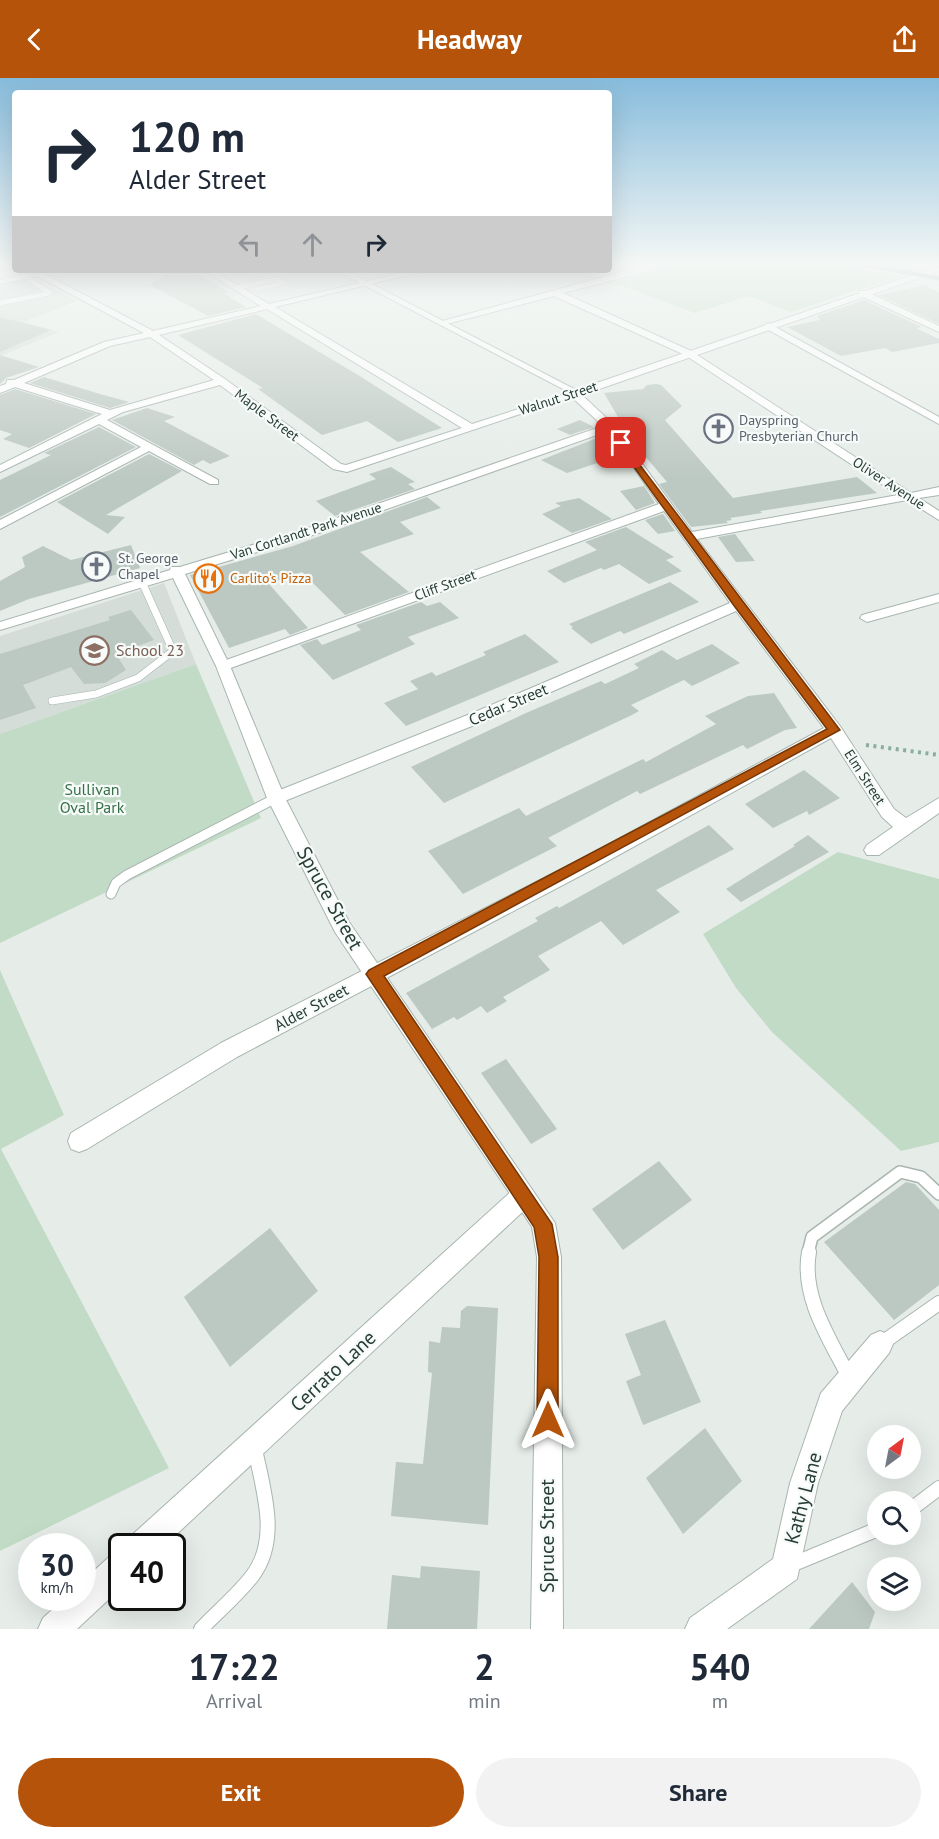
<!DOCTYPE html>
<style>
:root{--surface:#fff;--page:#f2f2f3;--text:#1f2937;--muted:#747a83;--accent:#b45309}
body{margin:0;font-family:"PT Sans",sans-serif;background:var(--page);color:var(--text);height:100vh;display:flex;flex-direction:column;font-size:22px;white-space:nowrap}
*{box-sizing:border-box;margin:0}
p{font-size:20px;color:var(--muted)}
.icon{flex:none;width:33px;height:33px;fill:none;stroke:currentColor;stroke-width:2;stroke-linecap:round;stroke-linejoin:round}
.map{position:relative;height:1551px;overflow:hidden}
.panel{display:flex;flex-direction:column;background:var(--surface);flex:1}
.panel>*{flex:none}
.banner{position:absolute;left:12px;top:12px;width:600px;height:183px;border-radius:6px;box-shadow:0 6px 24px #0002;background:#fff;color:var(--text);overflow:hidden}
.needle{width:39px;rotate:32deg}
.buttons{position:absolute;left:867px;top:1347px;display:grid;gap:12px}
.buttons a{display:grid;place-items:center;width:54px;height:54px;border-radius:50%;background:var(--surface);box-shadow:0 6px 24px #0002;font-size:30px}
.speed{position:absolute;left:18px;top:1455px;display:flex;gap:12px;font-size:30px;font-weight:700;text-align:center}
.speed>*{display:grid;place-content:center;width:78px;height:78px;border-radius:50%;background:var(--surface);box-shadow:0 6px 24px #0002;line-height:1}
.speed small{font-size:15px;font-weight:400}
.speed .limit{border:3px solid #111;border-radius:9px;background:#fff;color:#111}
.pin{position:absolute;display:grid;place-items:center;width:51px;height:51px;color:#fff;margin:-26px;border-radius:12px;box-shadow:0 3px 9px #0006}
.me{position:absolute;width:66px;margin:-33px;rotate:0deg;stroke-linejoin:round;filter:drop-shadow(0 0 4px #0008)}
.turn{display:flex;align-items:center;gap:21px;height:126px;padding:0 18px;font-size:27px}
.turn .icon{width:78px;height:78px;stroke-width:2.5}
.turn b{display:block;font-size:42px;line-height:51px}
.lanes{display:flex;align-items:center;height:57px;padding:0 18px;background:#0003;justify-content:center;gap:30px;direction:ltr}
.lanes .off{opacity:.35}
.eta{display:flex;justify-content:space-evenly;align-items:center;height:102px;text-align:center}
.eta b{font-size:36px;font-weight:700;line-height:42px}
.cta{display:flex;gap:12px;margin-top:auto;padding:12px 18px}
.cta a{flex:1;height:69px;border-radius:36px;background:var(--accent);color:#fff;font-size:24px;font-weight:700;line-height:69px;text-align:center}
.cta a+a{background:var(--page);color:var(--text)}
header{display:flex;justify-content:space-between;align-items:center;height:78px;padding:0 18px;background:var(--accent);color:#fff;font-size:27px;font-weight:700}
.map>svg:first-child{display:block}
.built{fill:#d4ddd8}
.green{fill:#c2dbc6}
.building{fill:#bcc8c2}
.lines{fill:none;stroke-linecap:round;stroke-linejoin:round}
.service-far4-casing{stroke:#a9b5af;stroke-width:5}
.service-far3-casing{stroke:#a9b5af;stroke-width:8}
.service-far2-casing{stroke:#a9b5af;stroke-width:11}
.service-far1-casing{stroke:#a9b5af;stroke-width:14}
.service-casing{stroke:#a9b5af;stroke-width:16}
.minor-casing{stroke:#a9b5af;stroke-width:2}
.tertiary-casing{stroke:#a9b5af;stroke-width:2}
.primary-casing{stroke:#c3c9c6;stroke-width:2}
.path{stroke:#8aad9f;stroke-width:4;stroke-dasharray:3 4.5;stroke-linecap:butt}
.service-far4{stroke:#fff;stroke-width:4.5}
.service-far3{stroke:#fff;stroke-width:7}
.service-far2{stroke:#fff;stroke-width:9}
.service-far1{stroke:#fff;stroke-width:11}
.service{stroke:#fff;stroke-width:14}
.minor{fill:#fff;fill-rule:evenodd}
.tertiary{fill:#fff;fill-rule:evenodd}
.primary{fill:#709d8e;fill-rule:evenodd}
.route{fill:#b45309;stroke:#753606;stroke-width:1.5}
.labels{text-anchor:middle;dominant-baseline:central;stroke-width:4.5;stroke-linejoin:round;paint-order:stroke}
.far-street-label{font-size:14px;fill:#273d35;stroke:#f6faf8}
.far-worship-label{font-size:14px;fill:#5b616d;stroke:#f6faf8;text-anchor:start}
.far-food-label{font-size:14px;fill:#c56008;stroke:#f6faf8;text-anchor:start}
.education-label{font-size:16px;fill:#785e54;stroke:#f6faf8;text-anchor:start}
.street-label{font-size:16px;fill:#273d35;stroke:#f6faf8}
.park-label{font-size:16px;fill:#367047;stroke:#f6faf8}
.near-street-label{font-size:20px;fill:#273d35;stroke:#f6faf8}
</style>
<header><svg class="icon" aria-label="back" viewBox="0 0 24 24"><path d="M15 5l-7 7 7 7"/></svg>Headway<svg class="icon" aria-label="share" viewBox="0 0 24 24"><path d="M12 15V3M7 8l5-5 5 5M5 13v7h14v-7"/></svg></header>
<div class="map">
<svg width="939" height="1551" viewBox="0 0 939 1551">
<rect width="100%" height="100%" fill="#e6ede9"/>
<path class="built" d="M32,200L77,223L23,244L59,254L0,278V207Z
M164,505L196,586L0,656V558Z"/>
<path class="green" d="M684,185H818L901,198L791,234L749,218L695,235L615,205Z
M196,586L261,740L0,865V656Z
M838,774L939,801V1064L901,1073L772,954L736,910L703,856Z
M0,892L64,1037L1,1071L169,1390L0,1473Z"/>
<path class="building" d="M183,192H191L228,214L224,215L246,229L208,238L150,207L167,195Z
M924,207L939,214V246L878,217Z
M864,222L922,249L916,250L939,261V265L892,274L885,270L841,278L787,249L820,242L817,238Z
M256,236L358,297L442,350L398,364L367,343L322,357L258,311L263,310L178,257Z
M0,239L51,252L0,274Z
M0,277L39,289L6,300L0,306Z
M44,299L100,316L129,324L110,330L30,305Z
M656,306L661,307L682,328L665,342L733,420L857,399L877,415L760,433L762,435L730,440L732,442L726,443L728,445L691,449L659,406L667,404L639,371L636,373L631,367L635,368L604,315L643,311L647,307Z
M15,311L96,336L29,370L3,361L12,356L0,352V317Z
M147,330L175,339L164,343L230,378L210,386L203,382L194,387L112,342Z
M580,342L594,349L570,357L557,351Z
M99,349L136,369L0,439V402L51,377L44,375Z
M607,356L622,377L567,395L541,382Z
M149,376L182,393L106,437L125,439L108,456L57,424Z
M391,389L415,404L408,406L415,411L335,438L316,423L376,401L369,396Z
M644,408L655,425L636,432L620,413Z
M427,419L441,430L400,444L414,456L360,474L409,514L345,537L302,494L269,506L308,550L290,557L285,551L229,570L190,497L293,468Z
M579,420L612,441L572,455L542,436L561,428L555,425Z
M663,436L675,453L658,456L645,442Z
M626,449L674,479L666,482L682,493L649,506L619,486L604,492L601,490L564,505L547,493L597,472L585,464Z
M735,456L755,483L736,484L718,459Z
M131,467L140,490L29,521L0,533V503L25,489L22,479L43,468L71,482Z
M670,504L699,524L624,556L620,553L591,566L571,550L573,549L569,546Z
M421,524L427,528L440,524L459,540L408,559L415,566L333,602L300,567L317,561L322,567L361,552L356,547Z
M131,532L154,562L116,576L126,592L105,605L84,606L71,589L23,607L36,630L0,642V576L110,542L108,539Z
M525,556L559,584L406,648L384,625L418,611L410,603L432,594L436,598L486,577L483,574Z
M712,566L740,585L692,608L684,602L669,609L631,627L639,633L632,637L444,725L411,689L526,635L601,603L605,606L639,590L634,586L662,572L677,582Z
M774,615L797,650L785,652L747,671L743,667L640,716L637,713L548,760L557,768L463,816L428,773L519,730L526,738L643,681L646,684L716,646L705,638L748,618Z
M804,692L840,720L809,737L807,733L773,750L745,726Z
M709,747L734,771L656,812L680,834L623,867L601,843L538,878L550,892L503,919L507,923L487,935L481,928L457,942L454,939L432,951L406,915L538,843L535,840L557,828L559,830Z
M808,757L829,774L741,824L726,811L795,768L793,767Z
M506,981L557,1051L531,1066L481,995Z
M659,1083L692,1122L623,1172L592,1131Z
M906,1104L915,1106L939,1132V1207L894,1242L824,1164Z
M270,1150L318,1213L230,1289L184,1219Z
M467,1228L498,1230L488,1447L391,1438L396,1384L423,1386L432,1295L428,1294L429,1263L440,1265L442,1249L460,1250L461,1233Z
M665,1242L701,1324L643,1347L626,1303L641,1297L625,1256Z
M705,1350L742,1403L683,1456L646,1400Z
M421,1488L480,1493L477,1551H387L392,1497L420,1500Z
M852,1504L875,1534L869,1551H809Z"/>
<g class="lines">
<defs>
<path id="service-far4" d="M236,210L276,201L284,205L257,211
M0,225L50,215L25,198"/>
<path id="service-far3" d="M52,623L96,616L138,600L173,573L142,504"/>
<path id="service-far2" d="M111,816L116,805L127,797L276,720"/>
<path id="service-far1" d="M808,1175L812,1159L900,1094L921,1099L939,1116"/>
<path id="service" d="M809,1174C801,1218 829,1260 848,1297
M882,1265L939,1225
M910,1432L939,1410
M791,1487L878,1451
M201,1551C218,1533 238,1517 253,1497C280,1460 263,1412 255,1371"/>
<path id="minor" d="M654,185H664L646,194L563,215L691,273L911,415L939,409V417L919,420L939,433V442L907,422L697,461L840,648L894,731L906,740L939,720V735L879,777H867L864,772L867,767L893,749L882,739L831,660L595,790L237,979L87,1071L79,1074L71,1071L68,1063L71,1055L221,965L583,780L824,650L736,533L487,642L282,724H270L267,720L270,716L475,634L730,525L664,433L228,591L223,593L216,588L218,585L659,426L605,349L606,347H614L692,454L898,417L685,277L554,218L443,247L439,244Z
M27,192H47L45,196L153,253L261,228L203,192H213L269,226L415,192H429L275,229L472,346L571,314L580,316L347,394L333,391L220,307L123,334L107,342L218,402V406H210L149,373L0,451V442L141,369L99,346L0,394V387L102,336L15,309L0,315V308L6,306L7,302H14L104,264L144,255L37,198L0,206V202L30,195ZM267,231L462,350L346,387L341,386L225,301L159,257ZM150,259L214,302L110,332L24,305L110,268Z
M859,213H865L939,248V254L859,217Z
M768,245L939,339V346L765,250L764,248Z
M939,516V524L867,544L860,540L862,537Z
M523,1106L531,1110L535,1118L531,1126L164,1468H128L132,1457L515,1110Z
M880,1253L889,1257L893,1266L889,1275L842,1333L818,1405L797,1501L727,1551H685L690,1540L773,1481L790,1405L821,1315L871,1257Z
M122,1473V1509L77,1551H38L43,1540L65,1520H82V1504L111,1477Z"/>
<path id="tertiary" d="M939,188V193L582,317L614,347V351L313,457L185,496L230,588L285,720L349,844L555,1145L561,1179L563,1551H531L537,1179L532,1149L335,854L267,720L216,588L173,500L0,552V544L170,492L171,489H180L305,451L603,348L563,311L335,192H345L576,312Z"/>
<path id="primary" d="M843,185H859L939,198V202Z"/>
</defs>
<use href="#service-far4" class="service-far4-casing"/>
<use href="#service-far3" class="service-far3-casing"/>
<use href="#service-far2" class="service-far2-casing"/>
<use href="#service-far1" class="service-far1-casing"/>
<use href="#service" class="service-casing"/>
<use href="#minor" class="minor-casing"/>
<use href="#tertiary" class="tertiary-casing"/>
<use href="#primary" class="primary-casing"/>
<path class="path" d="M866,667L939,677"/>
<use href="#service-far4" class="service-far4"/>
<use href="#service-far3" class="service-far3"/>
<use href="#service-far2" class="service-far2"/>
<use href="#service-far1" class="service-far1"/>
<use href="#service" class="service"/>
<use href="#minor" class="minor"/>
<use href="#tertiary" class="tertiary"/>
<use href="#primary" class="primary"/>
</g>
<linearGradient id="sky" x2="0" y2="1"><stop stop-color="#87bcdc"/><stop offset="0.46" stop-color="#f4f7f5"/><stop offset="1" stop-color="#f4f7f5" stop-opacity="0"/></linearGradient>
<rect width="939" height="402" fill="url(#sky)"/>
<path class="route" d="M621,362L840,652L384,898L552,1146L558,1179V1342L555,1349L548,1353L540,1349L537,1342L539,1179L534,1149L366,896L369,892L827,651L735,529L618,367Z"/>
<defs>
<symbol id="church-ring" viewBox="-11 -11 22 22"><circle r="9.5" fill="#f6faf8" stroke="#6b7280" stroke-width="1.5"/><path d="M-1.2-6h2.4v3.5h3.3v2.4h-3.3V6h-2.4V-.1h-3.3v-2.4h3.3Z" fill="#6b7280"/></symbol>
<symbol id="restaurant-ring" viewBox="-11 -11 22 22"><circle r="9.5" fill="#f6faf8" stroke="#e8710a" stroke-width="1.5"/><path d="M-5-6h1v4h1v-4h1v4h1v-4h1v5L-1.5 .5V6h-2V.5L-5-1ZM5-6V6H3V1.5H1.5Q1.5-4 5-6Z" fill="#e8710a"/></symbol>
<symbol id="school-ring" viewBox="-11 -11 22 22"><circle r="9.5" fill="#f6faf8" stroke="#8d6e63" stroke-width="1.5"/><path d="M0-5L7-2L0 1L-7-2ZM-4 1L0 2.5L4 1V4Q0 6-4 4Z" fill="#8d6e63"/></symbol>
</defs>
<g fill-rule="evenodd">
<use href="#church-ring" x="702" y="334" width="33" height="33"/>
<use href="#church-ring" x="80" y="472" width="33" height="33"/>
<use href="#restaurant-ring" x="192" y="484" width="33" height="33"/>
<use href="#school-ring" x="78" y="556" width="33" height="33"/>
</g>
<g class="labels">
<g class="far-street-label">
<text transform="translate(558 320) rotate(-18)">Walnut Street</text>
<text transform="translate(267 337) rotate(37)">Maple Street</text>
<text transform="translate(889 405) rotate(33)">Oliver Avenue</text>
<text transform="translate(306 453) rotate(-18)">Van Cortlandt Park Avenue</text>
<text transform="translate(445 507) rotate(-20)">Cliff Street</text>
<text transform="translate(865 699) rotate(57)">Elm Street</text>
</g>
<g class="far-worship-label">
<text x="739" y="342">Dayspring<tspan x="739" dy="16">Presbyterian Church</tspan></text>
<text x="118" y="480">St. George<tspan x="118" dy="16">Chapel</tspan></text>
</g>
<g class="far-food-label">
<text x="230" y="500">Carlito's Pizza</text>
</g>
<g class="education-label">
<text x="116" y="572">School 23</text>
</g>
<g class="street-label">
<text transform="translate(508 626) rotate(-23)">Cedar Street</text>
<text transform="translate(311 929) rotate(-28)">Alder Street</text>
</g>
<g class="park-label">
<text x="92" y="711">Sullivan<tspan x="92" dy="18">Oval Park</tspan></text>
</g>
<g class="near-street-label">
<text transform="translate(330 820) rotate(61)">Spruce Street</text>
<text transform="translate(333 1293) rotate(-43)">Cerrato Lane</text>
<text transform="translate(803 1420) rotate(-75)">Kathy Lane</text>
<text transform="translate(547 1458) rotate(-90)">Spruce Street</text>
</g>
</g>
</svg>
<div class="buttons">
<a><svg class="needle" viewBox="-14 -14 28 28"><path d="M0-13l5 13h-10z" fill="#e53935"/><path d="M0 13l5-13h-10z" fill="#747a83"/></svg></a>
<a><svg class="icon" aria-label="search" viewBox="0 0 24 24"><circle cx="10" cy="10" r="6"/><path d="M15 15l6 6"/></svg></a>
<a><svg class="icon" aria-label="layers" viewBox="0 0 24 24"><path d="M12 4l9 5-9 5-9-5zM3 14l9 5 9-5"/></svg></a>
</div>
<div class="speed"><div>30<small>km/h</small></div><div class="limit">40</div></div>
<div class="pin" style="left:621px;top:365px;background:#d93025"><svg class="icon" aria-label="arrive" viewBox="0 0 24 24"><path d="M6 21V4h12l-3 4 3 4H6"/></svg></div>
<svg class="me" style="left:548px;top:1342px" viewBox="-20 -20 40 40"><path d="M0-17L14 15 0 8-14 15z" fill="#b45309" stroke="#fff" stroke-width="4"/></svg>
<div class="banner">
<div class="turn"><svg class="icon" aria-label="right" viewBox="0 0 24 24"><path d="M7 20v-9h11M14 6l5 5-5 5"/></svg><div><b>120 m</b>Alder Street</div></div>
<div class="lanes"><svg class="icon off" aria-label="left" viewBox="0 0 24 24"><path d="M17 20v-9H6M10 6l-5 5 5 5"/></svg><svg class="icon off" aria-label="ahead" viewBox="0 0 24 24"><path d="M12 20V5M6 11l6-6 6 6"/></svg><svg class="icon" aria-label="right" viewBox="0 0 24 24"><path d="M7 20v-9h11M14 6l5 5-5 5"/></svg></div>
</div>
</div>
<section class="panel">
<div class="eta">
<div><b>17:22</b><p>Arrival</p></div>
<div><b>2</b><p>min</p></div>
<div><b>540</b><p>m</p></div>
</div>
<div class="cta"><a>Exit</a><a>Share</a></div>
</section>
